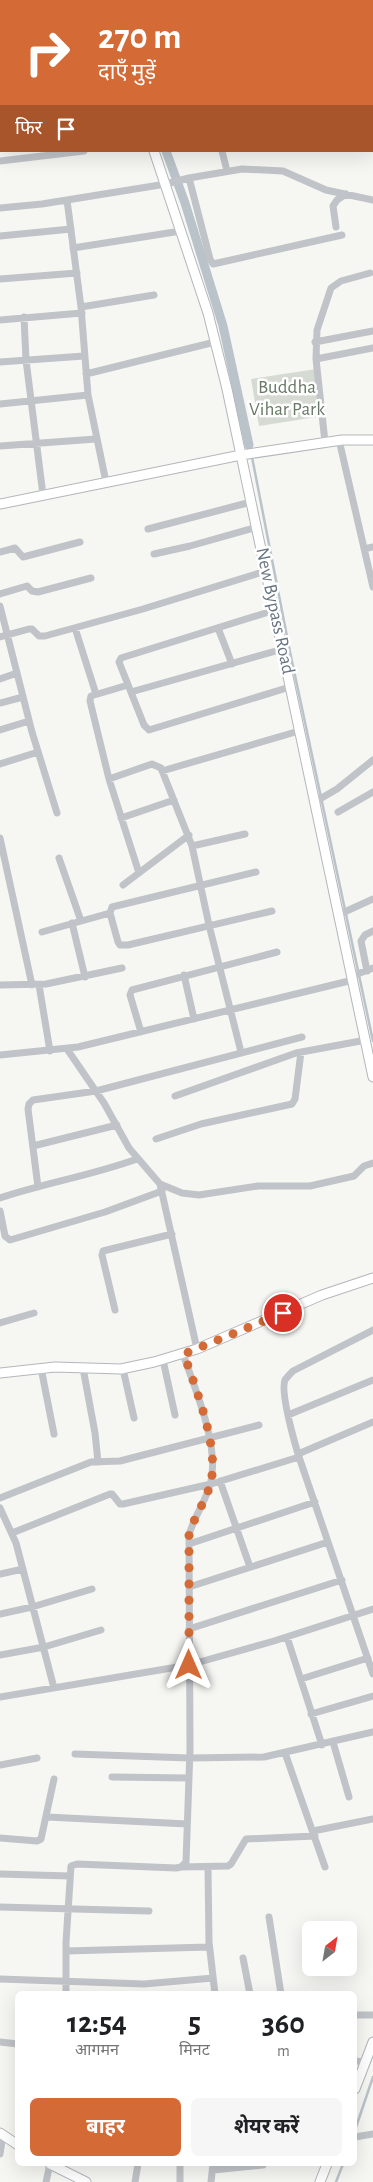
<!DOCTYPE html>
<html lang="hi">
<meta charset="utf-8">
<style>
:root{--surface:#fff;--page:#f6f6f6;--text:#202124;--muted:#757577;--accent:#d46b36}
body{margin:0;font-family:"Alegreya Sans","Noto Sans Devanagari",sans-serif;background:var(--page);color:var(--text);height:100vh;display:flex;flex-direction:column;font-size:19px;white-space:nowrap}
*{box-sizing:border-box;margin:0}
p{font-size:16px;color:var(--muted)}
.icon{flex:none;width:28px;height:28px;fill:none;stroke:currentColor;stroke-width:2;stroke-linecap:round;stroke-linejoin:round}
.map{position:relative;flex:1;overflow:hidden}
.details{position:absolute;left:15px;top:1991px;width:342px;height:175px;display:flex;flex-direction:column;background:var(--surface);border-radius:8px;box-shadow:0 5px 20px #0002}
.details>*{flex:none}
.hud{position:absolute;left:0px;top:0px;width:374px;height:152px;box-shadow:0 5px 20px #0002;background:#d46b36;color:#fff;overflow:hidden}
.needle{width:32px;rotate:31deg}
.tools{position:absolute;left:302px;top:1921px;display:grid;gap:10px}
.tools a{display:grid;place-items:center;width:55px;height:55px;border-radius:8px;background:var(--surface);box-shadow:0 5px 20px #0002;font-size:25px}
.pin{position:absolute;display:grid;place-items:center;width:42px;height:42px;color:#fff;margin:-21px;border:2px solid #fff;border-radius:50%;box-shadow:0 1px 5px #0007}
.me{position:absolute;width:55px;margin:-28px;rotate:0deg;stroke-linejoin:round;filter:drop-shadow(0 0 4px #0008)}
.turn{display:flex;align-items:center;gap:18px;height:105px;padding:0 15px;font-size:22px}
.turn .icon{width:65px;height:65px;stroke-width:2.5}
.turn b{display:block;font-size:35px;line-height:42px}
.then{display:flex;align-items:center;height:48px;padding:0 15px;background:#0003;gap:10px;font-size:19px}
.eta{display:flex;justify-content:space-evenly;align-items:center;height:85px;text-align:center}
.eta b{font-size:30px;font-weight:700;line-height:35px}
.cta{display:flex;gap:10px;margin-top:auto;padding:10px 15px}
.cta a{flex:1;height:58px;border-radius:8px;background:var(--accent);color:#fff;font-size:20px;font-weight:700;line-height:58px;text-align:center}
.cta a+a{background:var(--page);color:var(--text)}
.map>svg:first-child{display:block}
.green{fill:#d5dbd3}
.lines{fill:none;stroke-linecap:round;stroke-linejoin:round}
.stream{stroke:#bac3c9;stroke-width:2.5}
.canal{stroke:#bac3c9;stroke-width:9}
.secondary-casing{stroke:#b3b7bb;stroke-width:11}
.street{stroke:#c0c3c7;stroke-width:7}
.secondary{stroke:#fff;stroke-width:9}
.route{stroke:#d46b36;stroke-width:9;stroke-dasharray:0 16.2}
.labels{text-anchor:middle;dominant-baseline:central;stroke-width:5;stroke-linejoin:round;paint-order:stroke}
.park-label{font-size:19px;fill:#687a66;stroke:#fff}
.street-label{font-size:19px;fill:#687482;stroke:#fff}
</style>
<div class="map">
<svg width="373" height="2182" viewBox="0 0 373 2182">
<rect width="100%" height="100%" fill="#f6f6f3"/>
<path class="green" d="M316,369L323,416L259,426L251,379Z"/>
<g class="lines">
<path class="stream" d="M252,457L290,652L373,1041
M355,2130L373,2077
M336,2182L343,2164"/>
<path class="canal" d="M111,0V1
M166,151L185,203L223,326L249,445"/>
<defs>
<path id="secondary" d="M99,0L100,1
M154,151L208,313L227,389L373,1077
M0,504L241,455L342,440H373
M0,1373L55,1367L121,1369L154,1362L197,1349L322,1295L373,1278
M355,2089L373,2042
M0,2133L18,2145
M50,2164L86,2182
M320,2182L327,2164"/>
</defs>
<use href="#secondary" class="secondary-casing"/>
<path class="street" d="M200,0V1
M242,0L243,1
M311,0V1
M296,1L301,0
M372,26H373
M0,74H1
M0,112H1
M372,136H373
M222,151L227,171
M0,161L84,151
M189,178L210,259L213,264L342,235
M67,200L81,307L88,395L106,482
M0,208L42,204L166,184L189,178L242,169L283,171L326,190L373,200
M336,227L333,206L337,200L346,194
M0,236L71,229
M73,248L181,231
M0,279L77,273
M81,307L154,295
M24,317L26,360L43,495
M0,320L82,313
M315,342L373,331
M316,359L373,348
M0,362L84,356
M86,374L215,342
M0,404L88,395
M339,440L373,587
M325,442L316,359L317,330L331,288L341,281L370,273
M0,446L96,439
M148,529L251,502
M364,549L373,547
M0,552L15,548L23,557L80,542
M154,554L190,546L257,527
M0,594L27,586L32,591L38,592L91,578
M0,606L32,732L57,813
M275,610L121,658L119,662L144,725L149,730L290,687
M75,628L96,694
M218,628L232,664
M0,637L29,629H32L39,636H45L143,609L266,571
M0,679L17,673
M128,685L91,696L90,701L109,779L139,873
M131,692L283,649
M0,703L23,697
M0,730L29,721
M0,764L38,752
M162,771L299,731
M109,779L152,764L161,768L192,846L209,925L241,1052
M313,803L337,789L373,760
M338,812L373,792
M121,818L174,800
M0,838L32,985
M192,846L245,834
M59,858L81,921
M256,872L112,907L110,913L118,942L120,945H128L272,911
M123,885L189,835
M338,915L373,899
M72,923L85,977
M42,932L110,913
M367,971L361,941L365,935L373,931
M184,975L194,1019
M352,976L373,968
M0,985L46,984L122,968
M39,985L50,1051
M141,1032L130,995L132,990L277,952
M67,1049L104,1103L129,1148L160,1184L197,1349
M0,1055L78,1047L353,980
M175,1096L296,1053L366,1040
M156,1139L201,1124L292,1104L295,1099L301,1052
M33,1146L117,1125
M160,1184L182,1193L199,1195L258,1186H310L354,1176L364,1166L373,1163
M38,1187L28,1109L29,1104L33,1100L96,1091L302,1037
M0,1198C45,1183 93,1175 137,1159
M0,1211L5,1236L10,1240L105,1212L162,1191
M115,1310L102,1255L103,1251L172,1234
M0,1323L34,1313
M373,1330L293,1371C290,1374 287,1377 285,1380C280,1392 294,1440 298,1454L373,1674
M163,1360L175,1415
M41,1368L54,1434
M83,1368L95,1433L98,1462
M123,1369L134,1418
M288,1415L373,1380
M298,1454L373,1422
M220,1481L250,1567
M0,1498L91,1462L120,1461L259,1425
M0,1508L16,1543L54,1688
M12,1533L110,1494H112L120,1504H123L211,1484L299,1457
M189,1544L315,1502
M0,1574L23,1569
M189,1587L328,1542
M0,1614L32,1607L92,1589
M189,1629L342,1580
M287,1637L322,1745
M0,1655L44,1647L101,1630
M301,1679L368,1658
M0,1697L189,1665L274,1641L373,1609
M311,1714L373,1696
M333,1742L349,1797
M285,1753L325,1867
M75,1754L189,1758L264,1757L373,1732
M0,1765L37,1758
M112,1777L189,1778
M47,1817L187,1824
M313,1831L373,1819
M0,1838L37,1841L41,1839L54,1779
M181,1867L228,1866L231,1864L246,1839L315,1836
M208,1867L209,1942L215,1994
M0,1874L70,1876
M0,1907L149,1911
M269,1917L281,1994
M66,1951L209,1947
M243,1958L250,1994
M0,1979L144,1984L213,1978
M66,1994V1942L71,1866L77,1864L176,1868L181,1867L186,1862L190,1749L189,1535C194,1516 207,1500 211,1481C219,1444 195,1389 183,1354
M355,2015H373
M0,2042L18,2044
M355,2061L365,2062
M355,2137L373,2134
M0,2154L3,2135
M213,2170L263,2165
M46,2182L50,2164
M135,2182L138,2164
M180,2182V2164
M211,2182L213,2164"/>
<use href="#secondary" class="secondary"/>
</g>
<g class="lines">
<path class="route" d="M189,1665V1535C194,1516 207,1500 211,1481C219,1446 195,1387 184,1354L283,1313"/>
</g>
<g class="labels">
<g class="park-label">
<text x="287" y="387">Buddha<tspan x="287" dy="22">Vihar Park</tspan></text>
</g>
<g class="street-label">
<text transform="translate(275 611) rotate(78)">New Bypass Road</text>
</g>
</g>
</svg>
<div class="tools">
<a><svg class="needle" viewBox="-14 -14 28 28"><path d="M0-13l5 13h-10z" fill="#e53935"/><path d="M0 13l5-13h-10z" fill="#757577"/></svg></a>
</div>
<div class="pin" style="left:283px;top:1313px;background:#d93025"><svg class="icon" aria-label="arrive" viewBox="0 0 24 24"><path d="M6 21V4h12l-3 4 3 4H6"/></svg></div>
<svg class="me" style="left:189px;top:1665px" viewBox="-20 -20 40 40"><path d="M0-17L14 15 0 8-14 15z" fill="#d46b36" stroke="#fff" stroke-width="4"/></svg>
<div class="hud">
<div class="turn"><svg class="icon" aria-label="right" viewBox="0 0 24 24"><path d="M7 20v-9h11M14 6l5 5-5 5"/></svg><div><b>270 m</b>दाएँ मुड़ें</div></div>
<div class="then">फिर<svg class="icon" aria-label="arrive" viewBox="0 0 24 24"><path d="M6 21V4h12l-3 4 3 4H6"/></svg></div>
</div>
<section class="details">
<div class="eta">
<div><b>12:54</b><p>आगमन</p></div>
<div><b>5</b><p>मिनट</p></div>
<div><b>360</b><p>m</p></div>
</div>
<div class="cta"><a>बाहर</a><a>शेयर करें</a></div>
</section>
</div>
